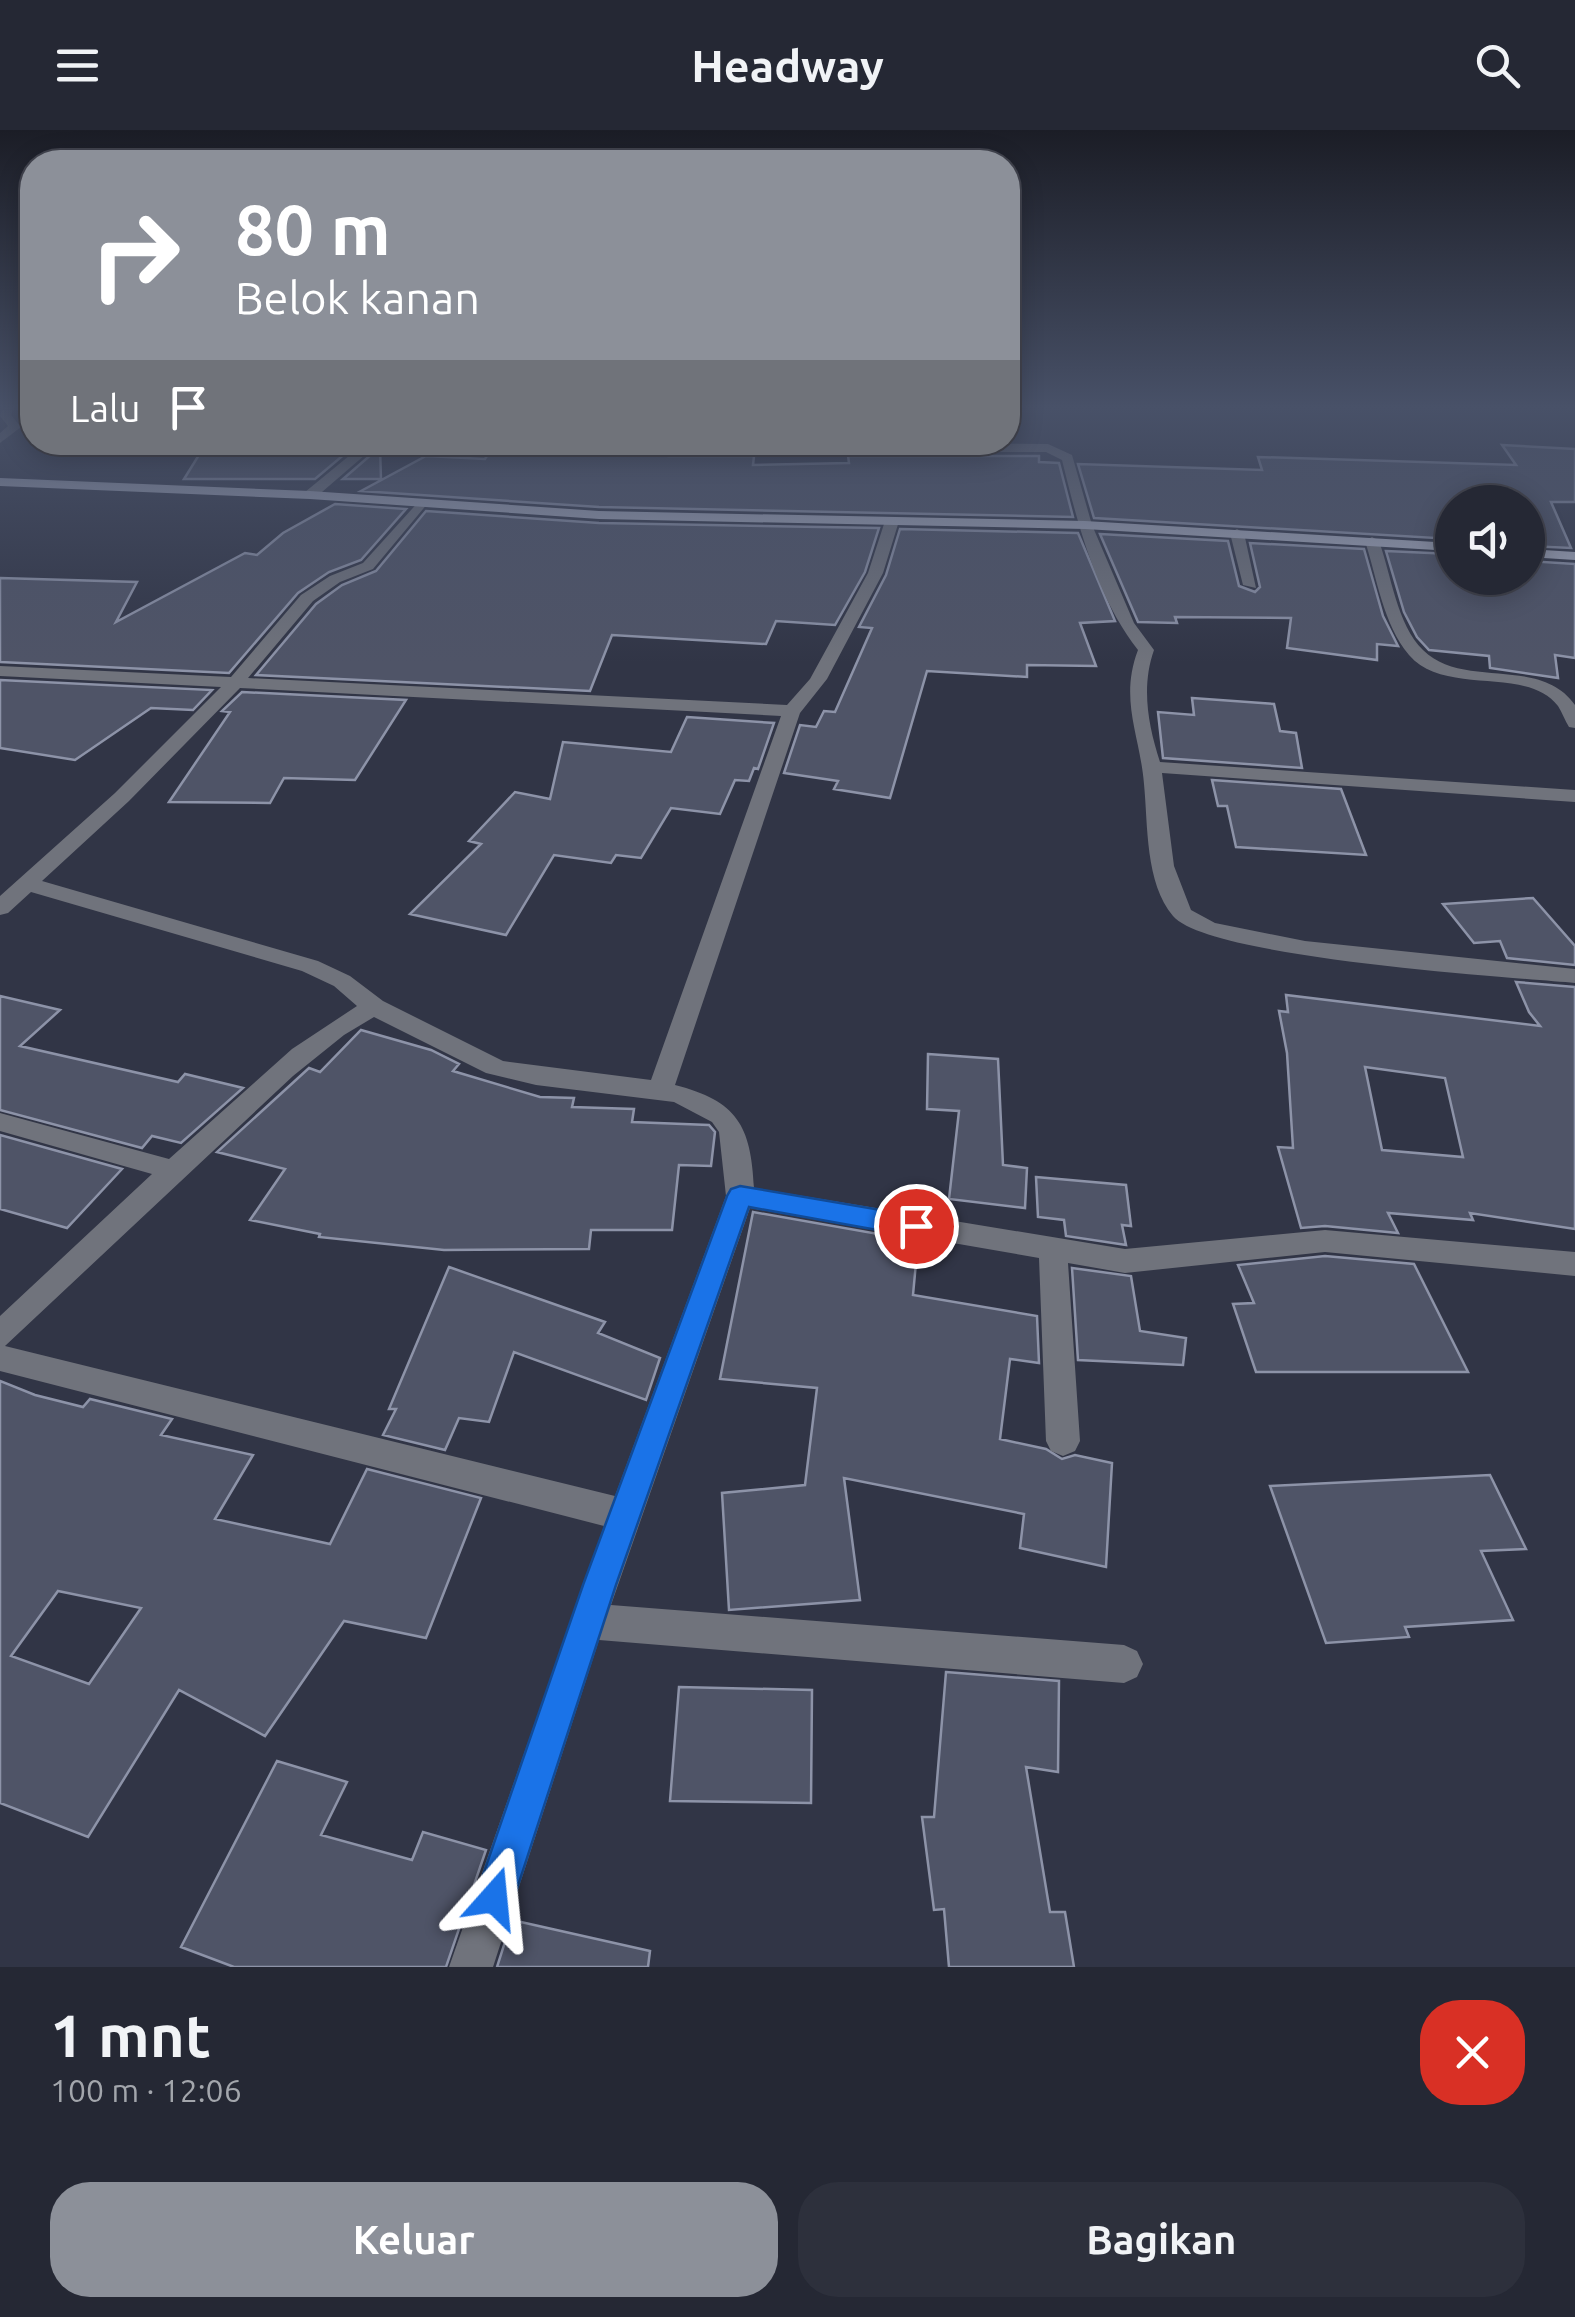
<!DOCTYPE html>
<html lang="id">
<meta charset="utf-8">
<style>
:root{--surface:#252834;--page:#2d303c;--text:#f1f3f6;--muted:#a3a6ac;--line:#42444f;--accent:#8c9099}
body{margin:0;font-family:Ubuntu,sans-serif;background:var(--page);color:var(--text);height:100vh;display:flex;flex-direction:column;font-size:38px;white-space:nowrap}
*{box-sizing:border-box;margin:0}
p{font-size:32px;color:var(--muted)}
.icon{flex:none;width:55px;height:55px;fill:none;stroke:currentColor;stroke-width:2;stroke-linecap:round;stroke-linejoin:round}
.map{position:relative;height:1837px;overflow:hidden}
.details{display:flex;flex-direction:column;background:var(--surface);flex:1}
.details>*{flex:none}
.hud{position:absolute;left:20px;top:20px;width:1000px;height:305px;border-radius:40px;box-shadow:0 5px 25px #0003,0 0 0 2px var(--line);background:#8c9099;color:#fff;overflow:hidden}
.buttons{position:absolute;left:1435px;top:355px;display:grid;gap:20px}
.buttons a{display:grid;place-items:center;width:110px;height:110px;border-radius:50%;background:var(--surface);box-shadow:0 5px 25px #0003,0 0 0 2px var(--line);font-size:50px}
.pin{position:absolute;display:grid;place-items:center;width:85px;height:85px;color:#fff;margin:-42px;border:5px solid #fff;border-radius:50%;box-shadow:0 2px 10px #0007}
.me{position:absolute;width:110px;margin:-55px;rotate:18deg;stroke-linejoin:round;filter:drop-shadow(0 0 8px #0008)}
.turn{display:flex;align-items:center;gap:35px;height:210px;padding:0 50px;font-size:45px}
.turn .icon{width:130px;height:130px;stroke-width:2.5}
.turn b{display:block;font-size:70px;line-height:85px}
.then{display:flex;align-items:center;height:95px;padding:0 50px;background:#0003;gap:20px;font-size:38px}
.round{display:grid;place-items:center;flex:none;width:105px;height:105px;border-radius:40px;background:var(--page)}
.summary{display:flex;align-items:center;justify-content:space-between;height:170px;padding:0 50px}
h1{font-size:60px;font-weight:700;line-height:75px}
.cta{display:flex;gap:20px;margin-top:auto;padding:20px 50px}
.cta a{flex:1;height:115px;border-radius:40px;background:var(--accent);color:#fff;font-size:40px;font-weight:700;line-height:115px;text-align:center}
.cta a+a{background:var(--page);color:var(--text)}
header{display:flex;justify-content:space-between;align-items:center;height:130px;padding:0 50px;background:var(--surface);font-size:45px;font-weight:700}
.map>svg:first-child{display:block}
.building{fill:#4f5467;stroke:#8d93a8;stroke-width:2.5;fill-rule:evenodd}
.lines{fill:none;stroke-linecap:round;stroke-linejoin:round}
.minor{fill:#70737c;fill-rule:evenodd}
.major{fill:#a9aec0;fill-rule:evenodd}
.route{fill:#1a73e8;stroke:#114b97;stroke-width:2.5}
</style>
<header><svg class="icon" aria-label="menu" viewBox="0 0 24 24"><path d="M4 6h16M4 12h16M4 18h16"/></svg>Headway<svg class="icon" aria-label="search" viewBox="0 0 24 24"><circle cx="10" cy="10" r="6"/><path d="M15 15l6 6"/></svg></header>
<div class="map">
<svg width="1575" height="1837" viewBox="0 0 1575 1837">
<rect width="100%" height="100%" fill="#313546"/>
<path class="building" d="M207,312H359L315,349H184Z
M502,312L628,317L668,326H754L753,335L849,333L848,326H1039V332L1059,333L1073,387L599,377L361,361L426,326L485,329L492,318H499Z
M1502,315L1575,319V372H1551L1571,418L1528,416V372H1452V409L1094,388L1078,334L1262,340L1258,327L1516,335Z
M380,317L381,349H343Z
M335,374L406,379L361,430L329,442L298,463L229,543L0,532V448L137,452L116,492L245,423L257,425L283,403Z
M426,381L599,393L879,398L865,442L835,495L776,491L766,514L612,505L590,561L256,545L316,474L342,455L376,441Z
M900,399L1078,403L1115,491L1080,493L1096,536L1027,535V547L927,541L890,668L834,659L838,651L784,643L800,595L816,597L824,581L835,582L872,498L859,497L886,445Z
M1100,404L1228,411L1239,456L1255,462L1260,457L1250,413L1364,419L1383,486L1398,516L1377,514V530L1287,518L1291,488L1175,487L1177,493L1138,492Z
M1386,421L1452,424V448H1528V431L1575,434V528L1555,525L1558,548L1490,538L1489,526L1429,520L1417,507L1404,482Z
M0,550L212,560L193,580L151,578L75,630L0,618Z
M242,562L406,570L355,650L284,648L270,673L169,672L230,582L222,581Z
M1192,568L1274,574L1280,601L1296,603L1302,638L1163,628L1158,582L1194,585Z
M687,587L774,593L758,639L754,638L749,651L735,650L720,684L671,678L641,728L616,725L611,733L554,725L506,805L410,784L481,714L469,711L515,662L550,669L563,612L671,622Z
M1212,650L1341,659L1366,725L1236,717L1227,676H1218Z
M1533,768L1575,816V835L1507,828L1500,811L1474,813L1443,774Z
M1516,852L1575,857V1099L1470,1083L1473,1090L1388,1083L1398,1103L1325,1096L1301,1098L1278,1017L1293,1018L1287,923L1279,881L1288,882L1286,865L1540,896L1529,882ZM1365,937L1445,948L1463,1027L1382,1020Z
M0,866L60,880L20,916L178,952L185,944L243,958L181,1013L152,1006L142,1018L0,980Z
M361,900L431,920L459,934L453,941L540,967L574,968L572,977L634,979L632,992L709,995L715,1002L711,1036L679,1035L672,1100H591L589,1119L444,1120L319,1107L320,1104L250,1090L285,1039L217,1022L309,938L320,942Z
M928,924L998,929L1003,1035L1027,1038L1025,1078L949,1069L959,981L927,979Z
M0,1005L122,1039L67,1098L0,1079Z
M1036,1047L1126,1055L1131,1096L1122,1095L1126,1115L1066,1106L1064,1090L1038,1087Z
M753,1082L918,1111L913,1165L1037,1186L1039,1233L1010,1229L1000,1309L1046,1319L1062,1329L1075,1325L1112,1333L1106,1437L1020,1418L1024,1384L844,1348L860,1470L729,1480L722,1363L805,1355L817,1258L720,1249Z
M1325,1126L1414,1134L1468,1242H1256L1233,1174L1254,1173L1238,1135Z
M449,1137L605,1192L598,1203L660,1228L646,1270L514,1222L489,1292L459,1288L445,1320L383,1305L396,1279H389Z
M1072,1138L1131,1146L1140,1201L1186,1208L1183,1235L1078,1230Z
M0,1251L35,1265L83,1277L90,1269L172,1289L161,1305L253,1325L215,1389L330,1414L367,1339L481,1368L426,1508L344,1491L265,1606L179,1560L88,1707L0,1673ZM58,1461L141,1478L89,1554L11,1526Z
M1490,1345L1526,1419L1481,1421L1513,1490L1405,1497L1409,1507L1326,1513L1270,1356Z
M946,1542L1059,1551L1058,1642L1026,1637L1050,1782H1065L1074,1837H949L944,1779L934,1780L922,1687H934Z
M679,1557L812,1560L811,1673L670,1671Z
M277,1631L347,1652L321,1705L412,1730L423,1702L486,1720L446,1837H234L181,1817Z
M512,1790L650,1821L648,1837H497Z"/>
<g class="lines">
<path class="minor" d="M3,276H14L11,285L21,297L0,313V303L8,296L0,286Z
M366,312H380L315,368H305V362Z
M620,312L1048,314L1072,325L1092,395L1134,493L1154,520C1141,557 1148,595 1160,632L1575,660V672L1162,643L1174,736L1191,780L1215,793L1305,811L1575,839V853C1508,847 1209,828 1173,786C1145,753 1148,695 1144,654C1140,605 1119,570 1138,520C1096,466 1078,395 1062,330L1046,322H668Z
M421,369L428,373L373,439L340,452L313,471L248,548L787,575L810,549L868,443L885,391L892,387L899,391L883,443L827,549L800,583L675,955C737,971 751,995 754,1058L1125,1119L1325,1100L1575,1122V1146L1325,1122L1125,1143L1068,1133L1080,1311L1075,1321L1063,1326L1051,1321L1046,1311L1039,1128L750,1078L611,1475L1124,1515L1137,1521L1143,1534L1137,1547L1124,1553L599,1510L493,1837H449L604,1396L0,1241V1186L152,1044L0,1001V983L169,1029L292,919L357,876L334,856L302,841L31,762L8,783L0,785V766L115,663L221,557L0,546V536L231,547L301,465L330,446L363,433ZM240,558L781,586L651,950L503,931L383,871L350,846L318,831L42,751L129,671ZM374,887L486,943L536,955L674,972L712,992L719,1002L726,1066L615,1366L5,1216L293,946L344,905Z
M1237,399L1244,403L1256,458L1243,455L1230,403Z
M1372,407L1379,411C1391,444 1397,495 1423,520C1463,560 1540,525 1575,575V598L1569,597C1565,591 1562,582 1558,576C1527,535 1445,567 1409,525C1383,494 1377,448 1365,411Z"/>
<path class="major" d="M0,348L310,361L599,381L1085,391L1452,413V421L1085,399L599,389L310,369L0,356Z
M1528,419L1575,422V430L1528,427Z"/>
</g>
<linearGradient id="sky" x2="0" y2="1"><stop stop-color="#1b1d26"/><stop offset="0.52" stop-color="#485168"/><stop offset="1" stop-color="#485168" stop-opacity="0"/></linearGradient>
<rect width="1575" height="533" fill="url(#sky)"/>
<path class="route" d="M740,1056L916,1086L925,1089L929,1096L925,1104L916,1107L749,1077L616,1455L514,1768L508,1781L494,1787L481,1781L475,1768L583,1455L727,1066L731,1059Z"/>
</svg>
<div class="buttons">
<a><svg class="icon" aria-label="sound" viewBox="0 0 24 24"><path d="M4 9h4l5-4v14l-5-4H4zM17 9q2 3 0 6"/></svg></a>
</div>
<div class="pin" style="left:916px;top:1096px;background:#d93025"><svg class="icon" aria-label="arrive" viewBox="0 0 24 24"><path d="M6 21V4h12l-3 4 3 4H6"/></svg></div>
<svg class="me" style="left:494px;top:1768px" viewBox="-20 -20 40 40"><path d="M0-17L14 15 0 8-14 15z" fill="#1a73e8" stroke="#fff" stroke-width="4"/></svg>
<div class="hud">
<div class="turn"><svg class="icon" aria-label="right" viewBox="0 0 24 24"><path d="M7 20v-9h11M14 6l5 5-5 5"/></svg><div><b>80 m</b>Belok kanan</div></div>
<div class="then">Lalu<svg class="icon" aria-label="arrive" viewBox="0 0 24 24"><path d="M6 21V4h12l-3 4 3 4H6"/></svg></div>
</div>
</div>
<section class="details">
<div class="summary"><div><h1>1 mnt</h1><p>100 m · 12:06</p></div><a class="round" style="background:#d93025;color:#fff"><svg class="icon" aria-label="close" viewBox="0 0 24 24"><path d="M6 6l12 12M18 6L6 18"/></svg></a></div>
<div class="cta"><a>Keluar</a><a>Bagikan</a></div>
</section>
